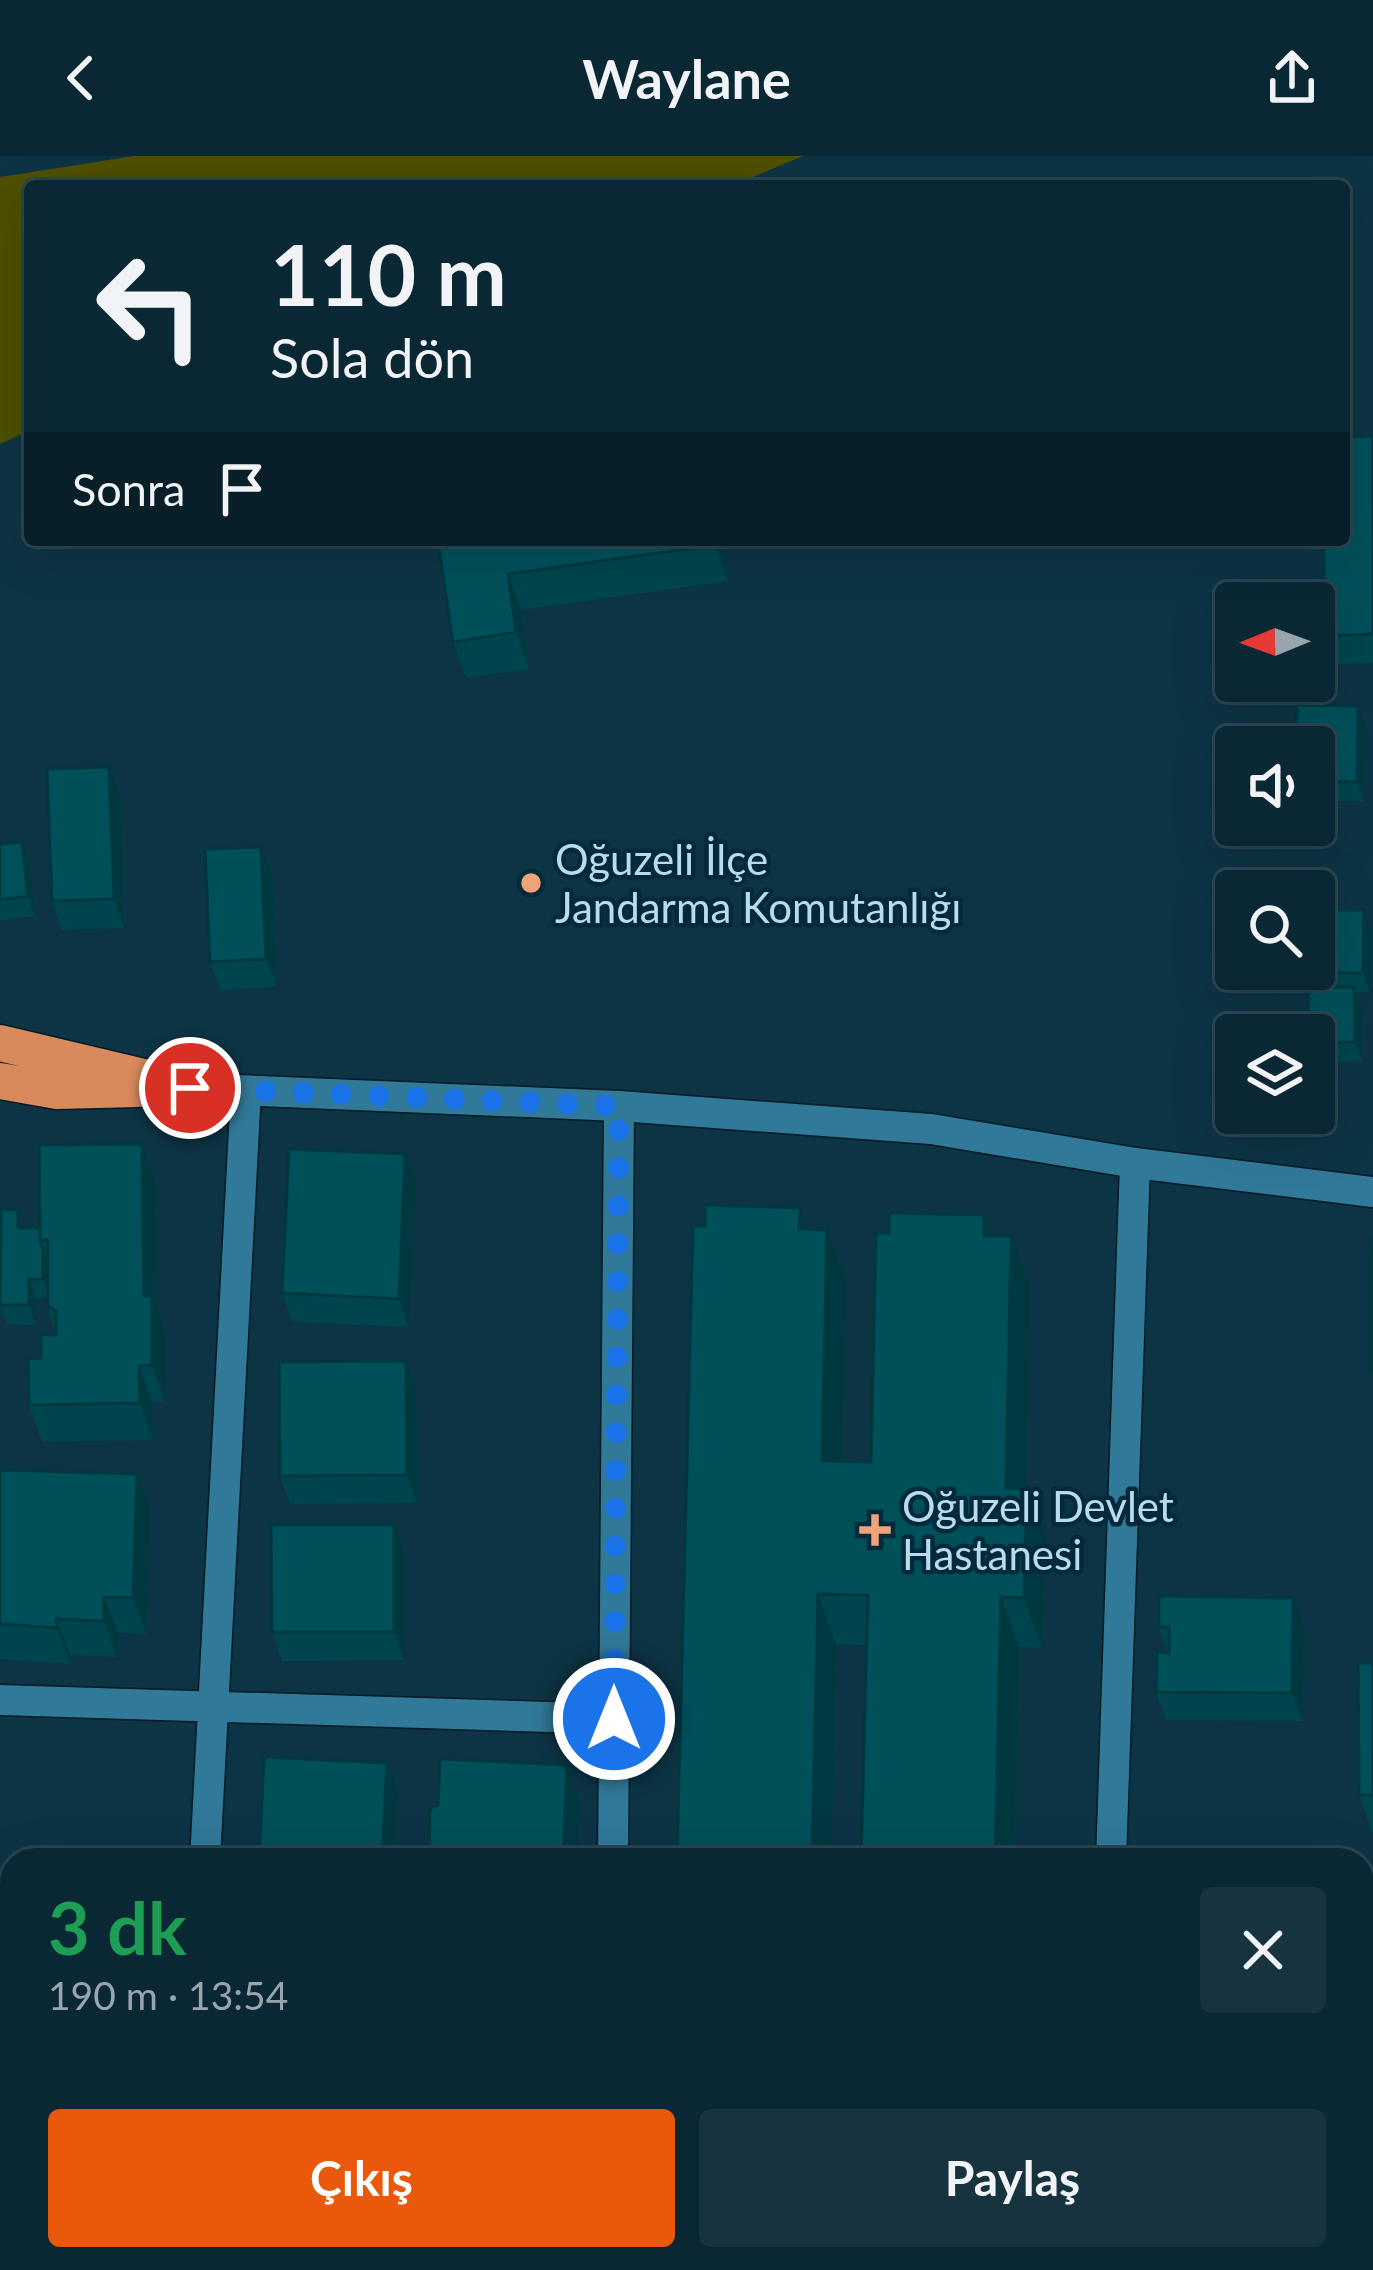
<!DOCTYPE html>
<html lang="tr">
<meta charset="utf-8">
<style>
:root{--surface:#0a2734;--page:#183340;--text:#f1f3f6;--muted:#99a5ac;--line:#2a444f;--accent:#ea580c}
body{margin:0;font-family:Lato,sans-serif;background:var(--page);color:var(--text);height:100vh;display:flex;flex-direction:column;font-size:45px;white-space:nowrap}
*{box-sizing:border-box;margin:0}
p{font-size:39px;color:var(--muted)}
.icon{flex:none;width:66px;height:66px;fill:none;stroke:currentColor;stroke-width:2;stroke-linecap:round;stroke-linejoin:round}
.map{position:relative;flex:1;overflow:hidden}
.details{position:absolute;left:0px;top:1692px;width:1374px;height:423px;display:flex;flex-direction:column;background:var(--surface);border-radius:36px 36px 0 0;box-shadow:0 12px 48px #0002,0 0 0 3px var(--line)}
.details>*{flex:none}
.banner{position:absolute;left:24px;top:24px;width:1326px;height:366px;border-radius:12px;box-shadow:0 12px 48px #0002,0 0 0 3px var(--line);background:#0a2734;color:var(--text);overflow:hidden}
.needle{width:78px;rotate:269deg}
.fabs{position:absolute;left:1215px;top:426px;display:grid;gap:24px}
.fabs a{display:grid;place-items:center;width:120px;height:120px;border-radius:12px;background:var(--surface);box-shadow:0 12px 48px #0002,0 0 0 3px var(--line);font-size:60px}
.pin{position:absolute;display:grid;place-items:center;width:102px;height:102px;color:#fff;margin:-51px;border:6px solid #fff;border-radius:50%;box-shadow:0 3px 12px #0007}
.me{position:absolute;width:132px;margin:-66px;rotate:0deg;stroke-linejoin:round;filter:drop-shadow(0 0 9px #0008)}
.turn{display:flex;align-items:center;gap:42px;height:252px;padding:0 48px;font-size:54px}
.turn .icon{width:156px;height:156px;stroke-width:2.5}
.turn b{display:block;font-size:84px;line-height:102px}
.then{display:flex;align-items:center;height:114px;padding:0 48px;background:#0003;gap:24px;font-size:45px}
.round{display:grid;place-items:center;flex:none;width:126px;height:126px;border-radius:12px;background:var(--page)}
.head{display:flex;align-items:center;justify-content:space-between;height:204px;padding:0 48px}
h1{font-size:72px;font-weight:700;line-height:90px;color:#1e9e55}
.cta{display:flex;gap:24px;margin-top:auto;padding:24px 48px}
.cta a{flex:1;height:138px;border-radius:12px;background:var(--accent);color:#fff;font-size:48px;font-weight:700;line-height:138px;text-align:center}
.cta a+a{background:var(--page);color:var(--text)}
header{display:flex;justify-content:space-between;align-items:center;height:156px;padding:0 48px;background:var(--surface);font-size:54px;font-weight:700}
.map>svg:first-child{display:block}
.park{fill:#4f4f01}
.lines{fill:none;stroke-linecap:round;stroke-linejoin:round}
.street-casing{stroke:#041a24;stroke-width:33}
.secondary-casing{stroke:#041a24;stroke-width:33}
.highway-casing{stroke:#041a24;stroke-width:39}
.street{stroke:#317999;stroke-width:30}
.secondary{stroke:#317999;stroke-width:30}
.highway{stroke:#d88a5d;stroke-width:36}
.wall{fill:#00454d}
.shaded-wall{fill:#00383f}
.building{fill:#00505a;stroke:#00383f;stroke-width:3}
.route{stroke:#1a73e8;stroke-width:21;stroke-dasharray:0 37.8}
.poi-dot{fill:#efa377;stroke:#022a3a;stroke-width:4.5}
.labels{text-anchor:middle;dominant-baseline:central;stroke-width:9;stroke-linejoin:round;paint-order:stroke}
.poi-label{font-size:42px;fill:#b9dbed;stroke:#022a3a;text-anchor:start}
</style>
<header><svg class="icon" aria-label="back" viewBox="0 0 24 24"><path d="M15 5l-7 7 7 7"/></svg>Waylane<svg class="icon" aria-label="share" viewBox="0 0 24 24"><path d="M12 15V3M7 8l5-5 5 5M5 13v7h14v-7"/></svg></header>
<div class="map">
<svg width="1373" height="2114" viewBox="0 0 1373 2114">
<rect width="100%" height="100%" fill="#0d3445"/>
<path class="park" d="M134,0H803L732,30H30V274L0,288V21Z"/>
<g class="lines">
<defs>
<path id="street" d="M0,1544L614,1563
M205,1704L246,935
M613,1704L619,950
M1111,1704L1135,1007
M782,2103L797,2114
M606,2114V2103
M1096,2114L1097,2103"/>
<path id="secondary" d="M190,932L619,950L931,973L1135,1007L1373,1036
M0,1848L12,1863
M219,2103L230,2114"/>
<path id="highway" d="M0,887L190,932
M0,925L57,935L138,933"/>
</defs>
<use href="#street" class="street-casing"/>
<use href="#secondary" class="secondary-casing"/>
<use href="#highway" class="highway-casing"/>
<use href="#street" class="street"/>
<use href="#secondary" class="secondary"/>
<use href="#highway" class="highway"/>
</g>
<path class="wall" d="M1373,280V507L1337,508L1327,480Z
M438,384H722L728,425L521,454L529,513L466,522L453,486Z
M1318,437L1325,456L1327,516L1314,517V447Z
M1365,569L1364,645H1314V591Z
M120,639L124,772L62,774L52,745Z
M22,686L29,705L35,760L0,764V688Z
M272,719L277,831L220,834L210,806Z
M1371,774L1370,836H1356L1361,850L1362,905L1316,906L1309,831L1304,816Z
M142,988L155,1024L157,1154L165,1176V1246H152L153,1284L42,1286L29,1249L41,1202L56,1179L48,1151V1142H36V1169L7,1168L0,1150L25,1072H40Z
M405,998L415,1026L409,1171L293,1166L282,1137Z
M800,1052L807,1073L827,1074L846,1124L841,1305L871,1306L889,1077L984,1059L991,1080L1030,1130L1025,1333L1045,1383L1042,1492L1019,1491L1014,1704H861L866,1489L836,1488L831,1704H677L705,1070Z
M416,1233L417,1347L290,1348L280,1320Z
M0,1314L150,1354L146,1478L118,1477L117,1501L70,1499V1508L0,1503Z
M394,1369L404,1397V1504L282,1505L272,1476Z
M1304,1470L1302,1565L1166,1564L1156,1536L1168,1497L1159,1471Z
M1373,1507V1678L1359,1639Z"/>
<path class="shaded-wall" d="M714,384H722L728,425L715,389Z
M508,418L521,454L529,513L516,476Z
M1318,437L1325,456L1327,516L1320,497Z
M1358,550L1365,569L1364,645L1357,626Z
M109,611L120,639L124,772L114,743Z
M22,686L29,705L35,760L28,740Z
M261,691L272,719L277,831L266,803Z
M1364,754L1371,774L1370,836L1363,817Z
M1354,831L1361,850L1362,905L1355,886Z
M142,988L155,1024L157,1154L165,1176V1246L152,1209L144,1140Z
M405,998L415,1026L409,1171L399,1143Z
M800,1052L818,1102L799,1073Z
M984,1059L1002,1109L984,1080Z
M827,1074L846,1124L840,1354L822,1305Z
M1011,1080L1030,1130L1024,1382L1006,1332Z
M43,1092L50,1111V1142L43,1123Z
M29,1123L36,1142V1169L29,1149Z
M406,1205L416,1233L417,1347L407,1319Z
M139,1210L152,1246L153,1284L140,1247Z
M137,1318L150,1354L146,1478L133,1442Z
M1027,1333L1045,1383L1042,1492L1024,1442Z
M394,1369L404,1397V1504L394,1476Z
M818,1438L836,1488L831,1704H812Z
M104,1441L118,1477L117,1501L104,1465Z
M1001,1441L1019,1491L1014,1704H995Z
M1293,1442L1304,1470L1302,1565L1292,1537Z
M56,1463L70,1499V1508L57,1472Z
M387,1607L397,1635L394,1704H382Z
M567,1609L580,1645L577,1704H563Z
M24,2103H79L67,2114H12Z"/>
<path class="building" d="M1373,280V478L1327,480L1323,384H1344V281Z
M438,384H714L715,389L508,418L516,476L453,486Z
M1286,437H1318L1320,497H1314V447H1286Z
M1297,549L1358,550L1357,626L1314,625V591H1296Z
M109,611L114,743L52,745L47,613Z
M22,686L28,740L0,744V688Z
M261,691L266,803L210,806L205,693Z
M1314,754H1364L1363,817L1304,816V813H1314Z
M1308,831H1354L1355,886L1314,887V879H1309Z
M142,988L144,1140H152V1209L139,1210L140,1247L29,1249L28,1203L41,1202V1179H56V1154L48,1151V1084H40L39,989Z
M289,993L405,998L399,1143L282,1137Z
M705,1049L800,1052L799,1073L827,1074L822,1305L871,1306L876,1077H889V1057L984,1059V1080H1011L1006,1332L1027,1333L1024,1442L1001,1441L995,1704H861L868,1439L818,1438L812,1704H677L693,1070H705Z
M1,1053L18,1054V1072H40V1084L43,1092V1123H29V1149H0Z
M1371,1084H1373V1216H1370Z
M406,1205L407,1319L280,1320L279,1206Z
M0,1314L137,1318L133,1442L104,1441V1465L56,1463L57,1472L0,1468Z
M271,1369H394V1476H272Z
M1159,1440L1293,1442L1292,1537L1156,1536L1157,1496L1169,1497V1471H1159Z
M1358,1507H1373V1639H1359Z
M264,1601L387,1607L382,1704H259Z
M440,1603L567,1609L563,1704H429L430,1653L438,1649Z
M11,1970L12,2103H24L12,2114H0V1979Z
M709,2103H748L761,2114H700Z"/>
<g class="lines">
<path class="route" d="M190,932L619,950L614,1563"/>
</g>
<g class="poi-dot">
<circle cx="531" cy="727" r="12"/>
<path d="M869 1356h12v12h12v12h-12v12h-12v-12h-12v-12h12z"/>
</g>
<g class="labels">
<g class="poi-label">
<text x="555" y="703">Oğuzeli İlçe<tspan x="555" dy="48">Jandarma Komutanlığı</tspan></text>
<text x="902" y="1350">Oğuzeli Devlet<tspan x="902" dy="48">Hastanesi</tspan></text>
</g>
</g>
</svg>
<div class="fabs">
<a><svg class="needle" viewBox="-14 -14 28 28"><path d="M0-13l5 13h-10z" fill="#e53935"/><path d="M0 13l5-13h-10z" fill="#99a5ac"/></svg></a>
<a><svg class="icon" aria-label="sound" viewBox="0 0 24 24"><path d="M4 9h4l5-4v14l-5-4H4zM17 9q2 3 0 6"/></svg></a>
<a><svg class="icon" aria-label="search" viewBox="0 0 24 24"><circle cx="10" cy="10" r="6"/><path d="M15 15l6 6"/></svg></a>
<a><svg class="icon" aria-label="layers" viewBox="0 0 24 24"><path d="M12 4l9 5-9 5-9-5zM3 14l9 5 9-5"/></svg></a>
</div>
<div class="pin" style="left:190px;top:932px;background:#d93025"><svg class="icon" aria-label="arrive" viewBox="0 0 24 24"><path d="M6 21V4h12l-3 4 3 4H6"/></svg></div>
<svg class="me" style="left:614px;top:1563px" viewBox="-20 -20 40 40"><circle r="17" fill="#1a73e8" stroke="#fff" stroke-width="3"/><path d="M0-11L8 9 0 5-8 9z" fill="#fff"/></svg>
<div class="banner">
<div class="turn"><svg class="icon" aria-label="left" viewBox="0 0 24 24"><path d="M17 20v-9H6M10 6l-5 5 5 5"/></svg><div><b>110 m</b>Sola dön</div></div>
<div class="then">Sonra<svg class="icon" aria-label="arrive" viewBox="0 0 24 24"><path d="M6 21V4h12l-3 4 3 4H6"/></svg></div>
</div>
<section class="details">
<div class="head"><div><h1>3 dk</h1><p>190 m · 13:54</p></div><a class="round"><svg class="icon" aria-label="close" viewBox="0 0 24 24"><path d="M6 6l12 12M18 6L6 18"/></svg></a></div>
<div class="cta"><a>Çıkış</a><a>Paylaş</a></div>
</section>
</div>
